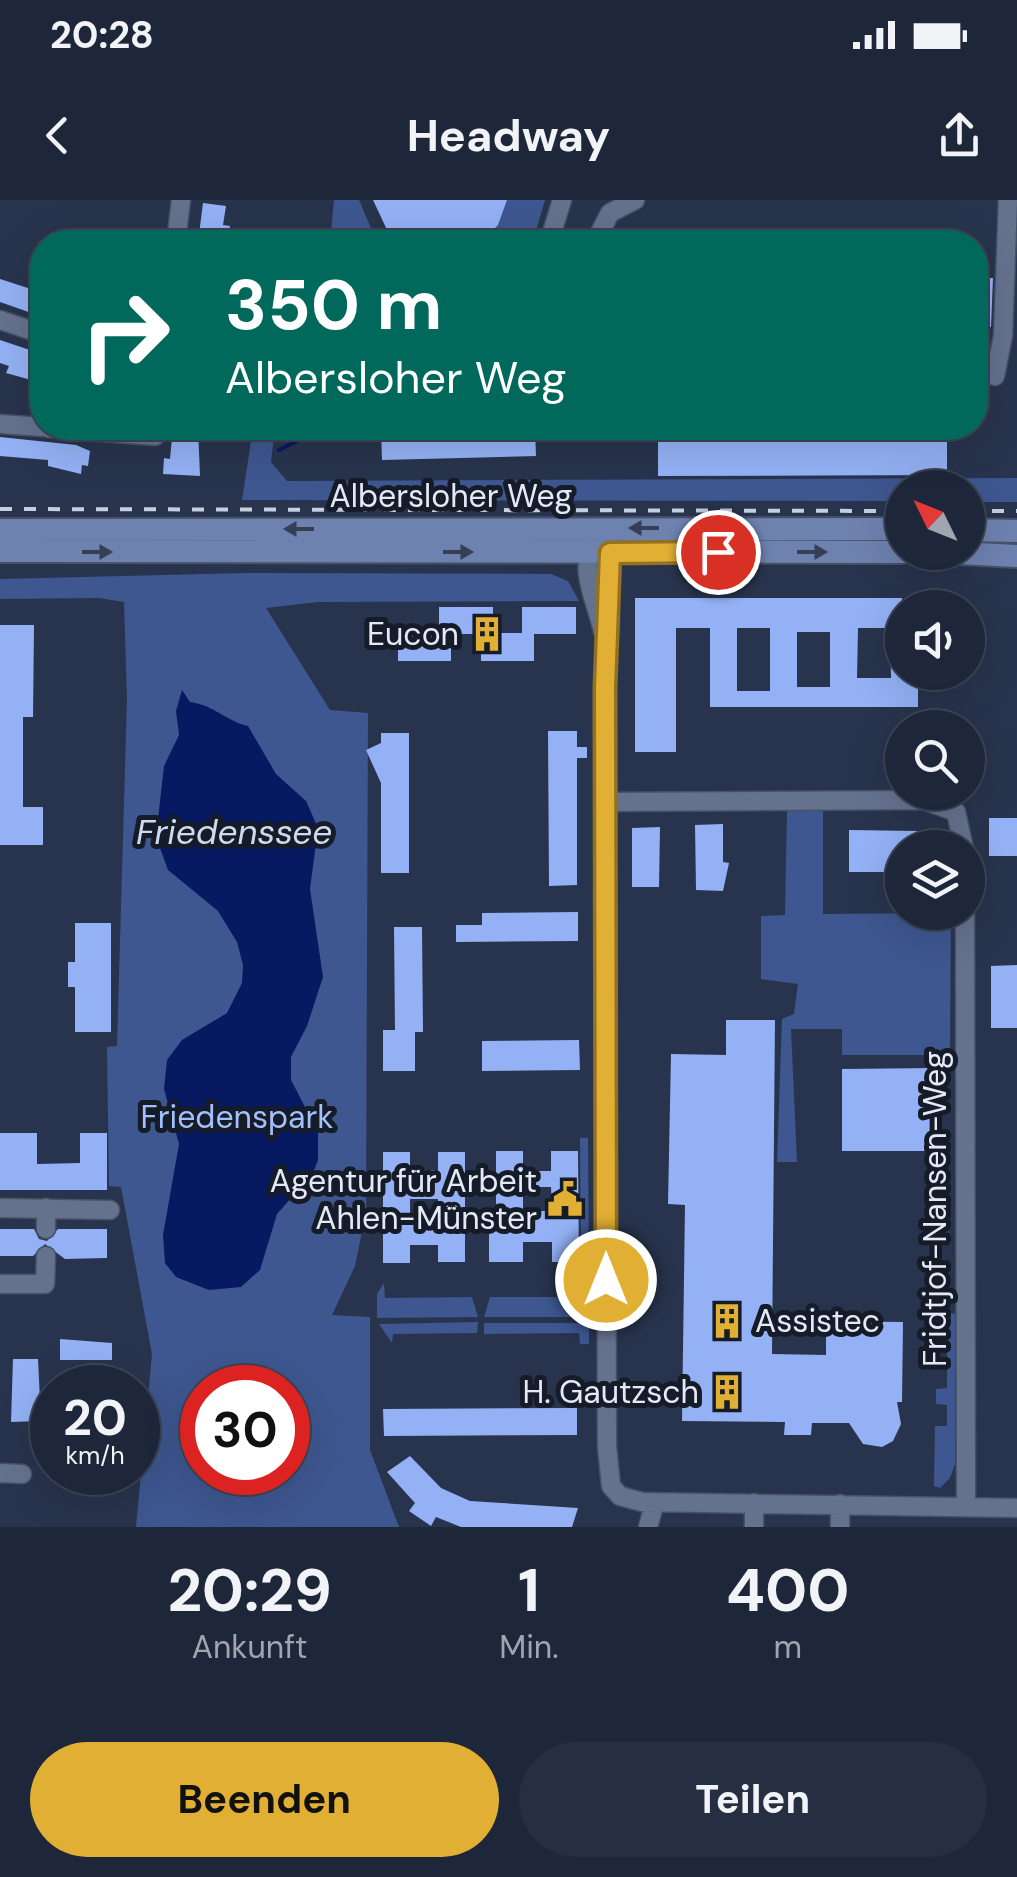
<!DOCTYPE html>
<html lang="de">
<meta charset="utf-8">
<style>
:root{--surface:#1e273a;--page:#262f42;--text:#f1f3f6;--muted:#a1a5af;--line:#3c4454;--accent:#e1af34}
body{margin:0;font-family:"DM Sans",sans-serif;background:var(--page);color:var(--text);height:100vh;display:flex;flex-direction:column;font-size:38px;white-space:nowrap}
*{box-sizing:border-box;margin:0}
p{font-size:32px;color:var(--muted)}
.icon{flex:none;width:55px;height:55px;fill:none;stroke:currentColor;stroke-width:2;stroke-linecap:round;stroke-linejoin:round}
.map{position:relative;height:1327px;overflow:hidden}
.details{display:flex;flex-direction:column;background:var(--surface);flex:1}
.details>*{flex:none}
.guide{position:absolute;left:30px;top:30px;width:958px;height:210px;border-radius:40px;box-shadow:0 10px 40px #0002,0 0 0 2px var(--line);background:#00695c;color:#fff;overflow:hidden}
.needle{width:65px;rotate:313deg}
.controls{position:absolute;left:885px;top:270px;display:grid;gap:20px}
.controls a{display:grid;place-items:center;width:100px;height:100px;border-radius:50%;background:var(--surface);box-shadow:0 10px 40px #0002,0 0 0 2px var(--line);font-size:50px}
.speed{position:absolute;left:30px;top:1165px;display:flex;gap:20px;font-size:50px;font-weight:700;text-align:center}
.speed>*{display:grid;place-content:center;width:130px;height:130px;border-radius:50%;background:var(--surface);box-shadow:0 10px 40px #0002,0 0 0 2px var(--line);line-height:1}
.speed small{font-size:25px;font-weight:400}
.speed .limit{border:15px solid #d22;background:#fff;color:#111}
.pin{position:absolute;display:grid;place-items:center;width:85px;height:85px;color:#fff;margin:-42px;border:5px solid #fff;border-radius:50%;box-shadow:0 2px 10px #0007}
.me{position:absolute;width:110px;margin:-55px;rotate:0deg;stroke-linejoin:round;filter:drop-shadow(0 0 8px #0008)}
.turn{display:flex;align-items:center;gap:35px;height:210px;padding:0 30px;font-size:45px}
.turn .icon{width:130px;height:130px;stroke-width:2.5}
.turn b{display:block;font-size:70px;line-height:85px}
.eta{display:flex;justify-content:space-evenly;align-items:center;height:170px;text-align:center}
.eta b{font-size:60px;font-weight:700;line-height:70px}
.button{display:flex;gap:20px;margin-top:auto;padding:20px 30px}
.button a{flex:1;height:115px;border-radius:60px;background:var(--accent);color:#111;font-size:40px;font-weight:700;line-height:115px;text-align:center}
.button a+a{background:var(--page);color:var(--text)}
.status{display:flex;justify-content:space-between;align-items:center;height:70px;padding:0 50px;background:var(--surface);direction:ltr}
.status svg{height:28px;fill:currentColor}
header{display:flex;justify-content:space-between;align-items:center;height:130px;padding:0 30px;background:var(--surface);font-size:45px;font-weight:700}
.map>svg:first-child{display:block}
.green{fill:#3e5790;fill-rule:evenodd}
.water{fill:#071961}
.lines{fill:none;stroke-linecap:round;stroke-linejoin:round}
.stream{stroke:#071961;stroke-width:4}
.building{fill:#93b1f4;fill-rule:evenodd}
.minor-casing{stroke:#475166;stroke-width:21}
.major-casing{stroke:#475166;stroke-width:26}
.minor{stroke:#65728e;stroke-width:18}
.major{stroke:#6e82b0;stroke-width:22}
.rail{stroke:#c6cee0;stroke-width:4;stroke-dasharray:12 12;stroke-linecap:butt}
.oneway{fill:#354057}
.route-casing{stroke:#927222;stroke-width:25}
.route{stroke:#e1af34;stroke-width:18}
.labels{text-anchor:middle;dominant-baseline:central;stroke-width:10;stroke-linejoin:round;paint-order:stroke}
.street-label{font-size:32px;fill:#e2eafa;stroke:#161c27}
.poi-label{font-size:32px;fill:#e2eafa;stroke:#161c27;text-anchor:end}
.park-label{font-size:32px;fill:#a3bffe;stroke:#161c27}
.water-label{font-size:35px;font-style:italic;fill:#d0daef;stroke:#161c27}
</style>
<div class="status"><b>20:28</b><svg viewBox="0 0 49 12"><path d="M0 12V9h3v3zM5 12V6h3v6zM10 12V3h3v9zM15 12V0h3v12zM26 1h20v11H26zM47 4h2v5h-2z"/></svg></div>
<header><svg class="icon" aria-label="back" viewBox="0 0 24 24"><path d="M15 5l-7 7 7 7"/></svg>Headway<svg class="icon" aria-label="share" viewBox="0 0 24 24"><path d="M12 15V3M7 8l5-5 5 5M5 13v7h14v-7"/></svg></header>
<div class="map">
<svg width="1017" height="1327" viewBox="0 0 1017 1327">
<rect width="100%" height="100%" fill="#28344d"/>
<path class="green" d="M334,0H359L377,42L391,30L393,42H330Z
M507,0H545L534,38L531,42H482L498,25Z
M253,228H275L271,262L287,281L1017,278V302H968V288H902V301L242,300Z
M902,316V321L304,322L303,317Z
M246,373L551,374L568,381L579,401L318,402L266,408L330,510L368,513L366,1012L355,1066L332,1115L370,1117V1250L399,1327H136L152,1154L121,987L109,986L107,847L117,846L127,499L124,402L99,398L0,399V379ZM202,1188H288V1272H202Z
M787,610H823V714L951,713L950,855H842V829H791L797,962H777L782,819L794,814L798,784L761,779V716L785,715Z
M580,938H588L589,1074H581Z
M384,1083L385,1098L472,1097L478,1117L377,1118V1094Z
M581,1086H589V1117H484L490,1097H580Z
M940,1111L955,1114V1264L950,1278L940,1288L934,1286L935,1226H947V1205L936,1204V1189L947,1188V1132L937,1131Z
M478,1122L477,1133L393,1134L392,1143L379,1124Z
M484,1123H589V1144H580L579,1133L484,1134Z"/>
<path class="water" d="M182,490L190,502C214,505 226,521 248,526L276,574L306,601L318,628L310,689L323,777L307,826L291,857V880L318,932V960L313,973L277,1014L260,1070L241,1087L209,1090L176,1077L165,1063L163,1035L179,944L164,889L167,860L182,840L227,813L242,783L243,765L237,742L218,711L168,670L156,637L164,566L179,535L176,511Z"/>
<g class="lines">
<path class="stream" d="M279,250L303,238L305,228"/>
</g>
<path class="building" d="M373,0H507L498,25L482,42H419L398,29L388,32Z
M203,3L226,6L223,25L230,26L228,42H198Z
M42,70L37,115L0,102V79L34,90Z
M975,78H993L991,127H975Z
M0,140L42,154V183L6,173L9,166L0,163Z
M173,228H198L200,276L163,274L164,258L170,259Z
M381,228H535L536,256L382,260Z
M658,228H947V275L658,276Z
M0,237L76,245L90,251L88,266L82,265L81,274L48,266V260L0,256Z
M635,398H902V472H918V507H710V428H676V552H635ZM737,428H770V491H737ZM858,428H890L891,478H857ZM797,432H830V487H797Z
M439,407H493V433H522V407H576V434H534V461H481V434H451V461H398V433H439Z
M0,425H34L33,517H23V607H43V645H0Z
M548,531H577V547H587V558H577V685L549,686Z
M381,533H409V673H381V583L366,550L381,543Z
M989,618H1017V656H989Z
M723,624V662L729,663L723,691L696,690L695,625Z
M660,627L659,687H632V628Z
M849,630L918,631L927,633V648H902V672H849Z
M578,712V741L456,742V725H482V713Z
M75,723H111V832H75V787H68V762H75Z
M394,727H422L423,832H415V871H383V830H395Z
M1017,765V828H991V766Z
M726,820H775L772,1154L826,1155V1121L903,1122L902,1202H897L901,1224L893,1241L882,1247L863,1244L849,1223H812L811,1235H784L785,1222L682,1221L685,1005L668,1004L671,854L726,855Z
M579,840L580,870L482,871V841Z
M936,868L935,951H842V869Z
M0,933H37V964L80,963V933H107V990H0Z
M496,951H523V971H551V951H578L579,1062H552V1042H523V1062H489V1020H496ZM523,987H551L552,1011H523Z
M383,952H410V970H438V952H465V1062H438V1045H410V1063H383ZM410,999H438V1025H410Z
M0,1029H34L39,1039L47,1041L58,1029H107V1058L65,1059L45,1044L33,1056H0Z
M60,1139L112,1143V1160H60Z
M13,1159H38L41,1221L11,1222Z
M577,1208V1235L384,1236L383,1209Z
M410,1256L441,1288L470,1301L578,1308L572,1327H461L436,1317L431,1326L409,1311L415,1303L387,1272Z"/>
<g class="lines">
<defs>
<path id="minor" d="M176,42L181,0
M549,42L562,0
M595,42L610,13L635,0
M0,120L42,134
M995,176L1003,136L1008,0
M0,224L42,227
M48,228L155,236V228
M594,341C578,369 596,401 603,431
M607,343L610,422L605,487L607,1246L611,1286L620,1296L642,1302L1017,1308
M605,602L923,600L956,612L964,648
M965,712L966,1306
M0,1008L110,1010
M46,1029V1008
M0,1084H45L46,1056
M0,1273L22,1274
M648,1327L655,1302
M754,1327V1303
M840,1327V1304"/>
<path id="major" d="M0,330L902,329
M968,330L1017,331
M0,351L902,352
M939,352L1017,356"/>
</defs>
<use href="#minor" class="minor-casing"/>
<use href="#major" class="major-casing"/>
<use href="#minor" class="minor"/>
<use href="#major" class="major"/>
<path class="rail" d="M0,309L902,311
M968,311H1017"/>
</g>
<defs><path id="oneway-solid" d="M-6-.8H1V-3.2L6.5 0L1 3.2V.8H-6Z" transform="scale(2.5)"/></defs>
<g class="oneway">
<use href="#oneway-solid" transform="translate(644 328) rotate(180)"/>
<use href="#oneway-solid" transform="translate(299 329) rotate(180)"/>
<use href="#oneway-solid" transform="translate(97 352)"/>
<use href="#oneway-solid" transform="translate(458 352)"/>
<use href="#oneway-solid" transform="translate(812 352)"/>
</g>
<g class="lines">
<defs>
<path id="route" d="M606,1080L605,487L610,353L718,352"/>
</defs>
<use href="#route" class="route-casing"/>
<use href="#route" class="route"/>
</g>
<defs>
<symbol id="building-bare" viewBox="-9 -9 18 18"><path d="M-4-6H4V6H1V3H-1V6H-4ZM-2.5-4.3h1.7v1.8h-1.7ZM.8-4.3h1.7v1.8H.8ZM-2.5-1h1.7V.8h-1.7ZM.8-1h1.7V.8H.8Z" fill="#e1af34" stroke="#161c27" stroke-width="2.5" paint-order="stroke"/></symbol>
<symbol id="civic-bare" viewBox="-9 -9 18 18"><path d="M-.6-6.5H3V-4.5H.6V-3L4-1V1h2V6H-6V1h2V-1L-.6-3ZM-1.2 2.5V6h2.4V2.5Z" fill="#e1af34" stroke="#161c27" stroke-width="2.5" paint-order="stroke"/></symbol>
</defs>
<g fill-rule="evenodd">
<use href="#building-bare" x="462" y="409" width="50" height="50"/>
<use href="#civic-bare" x="540" y="974" width="50" height="50"/>
<use href="#building-bare" x="702" y="1096" width="50" height="50"/>
<use href="#building-bare" x="702" y="1167" width="50" height="50"/>
</g>
<g class="labels">
<g class="street-label">
<text x="451" y="296">Albersloher Weg</text>
<text transform="translate(935 1009) rotate(-90)">Fridtjof-Nansen-Weg</text>
</g>
<g class="poi-label">
<text x="459" y="434">Eucon</text>
<text x="537" y="981">Agentur für Arbeit<tspan x="537" dy="37">Ahlen-Münster</tspan></text>
<text x="755" y="1121" text-anchor="start">Assistec</text>
<text x="699" y="1192">H. Gautzsch</text>
</g>
<g class="park-label">
<text x="237" y="917">Friedenspark</text>
</g>
<g class="water-label">
<text x="234" y="632">Friedenssee</text>
</g>
</g>
</svg>
<div class="controls">
<a><svg class="needle" viewBox="-14 -14 28 28"><path d="M0-13l5 13h-10z" fill="#e53935"/><path d="M0 13l5-13h-10z" fill="#a1a5af"/></svg></a>
<a><svg class="icon" aria-label="sound" viewBox="0 0 24 24"><path d="M4 9h4l5-4v14l-5-4H4zM17 9q2 3 0 6"/></svg></a>
<a><svg class="icon" aria-label="search" viewBox="0 0 24 24"><circle cx="10" cy="10" r="6"/><path d="M15 15l6 6"/></svg></a>
<a><svg class="icon" aria-label="layers" viewBox="0 0 24 24"><path d="M12 4l9 5-9 5-9-5zM3 14l9 5 9-5"/></svg></a>
</div>
<div class="speed"><div>20<small>km/h</small></div><div class="limit">30</div></div>
<div class="pin" style="left:718px;top:352px;background:#d93025"><svg class="icon" aria-label="arrive" viewBox="0 0 24 24"><path d="M6 21V4h12l-3 4 3 4H6"/></svg></div>
<svg class="me" style="left:606px;top:1080px" viewBox="-20 -20 40 40"><circle r="17" fill="#e1af34" stroke="#fff" stroke-width="3"/><path d="M0-11L8 9 0 5-8 9z" fill="#fff"/></svg>
<div class="guide">
<div class="turn"><svg class="icon" aria-label="right" viewBox="0 0 24 24"><path d="M7 20v-9h11M14 6l5 5-5 5"/></svg><div><b>350 m</b>Albersloher Weg</div></div>
</div>
</div>
<section class="details">
<div class="eta">
<div><b>20:29</b><p>Ankunft</p></div>
<div><b>1</b><p>Min.</p></div>
<div><b>400</b><p>m</p></div>
</div>
<div class="button"><a>Beenden</a><a>Teilen</a></div>
</section>
